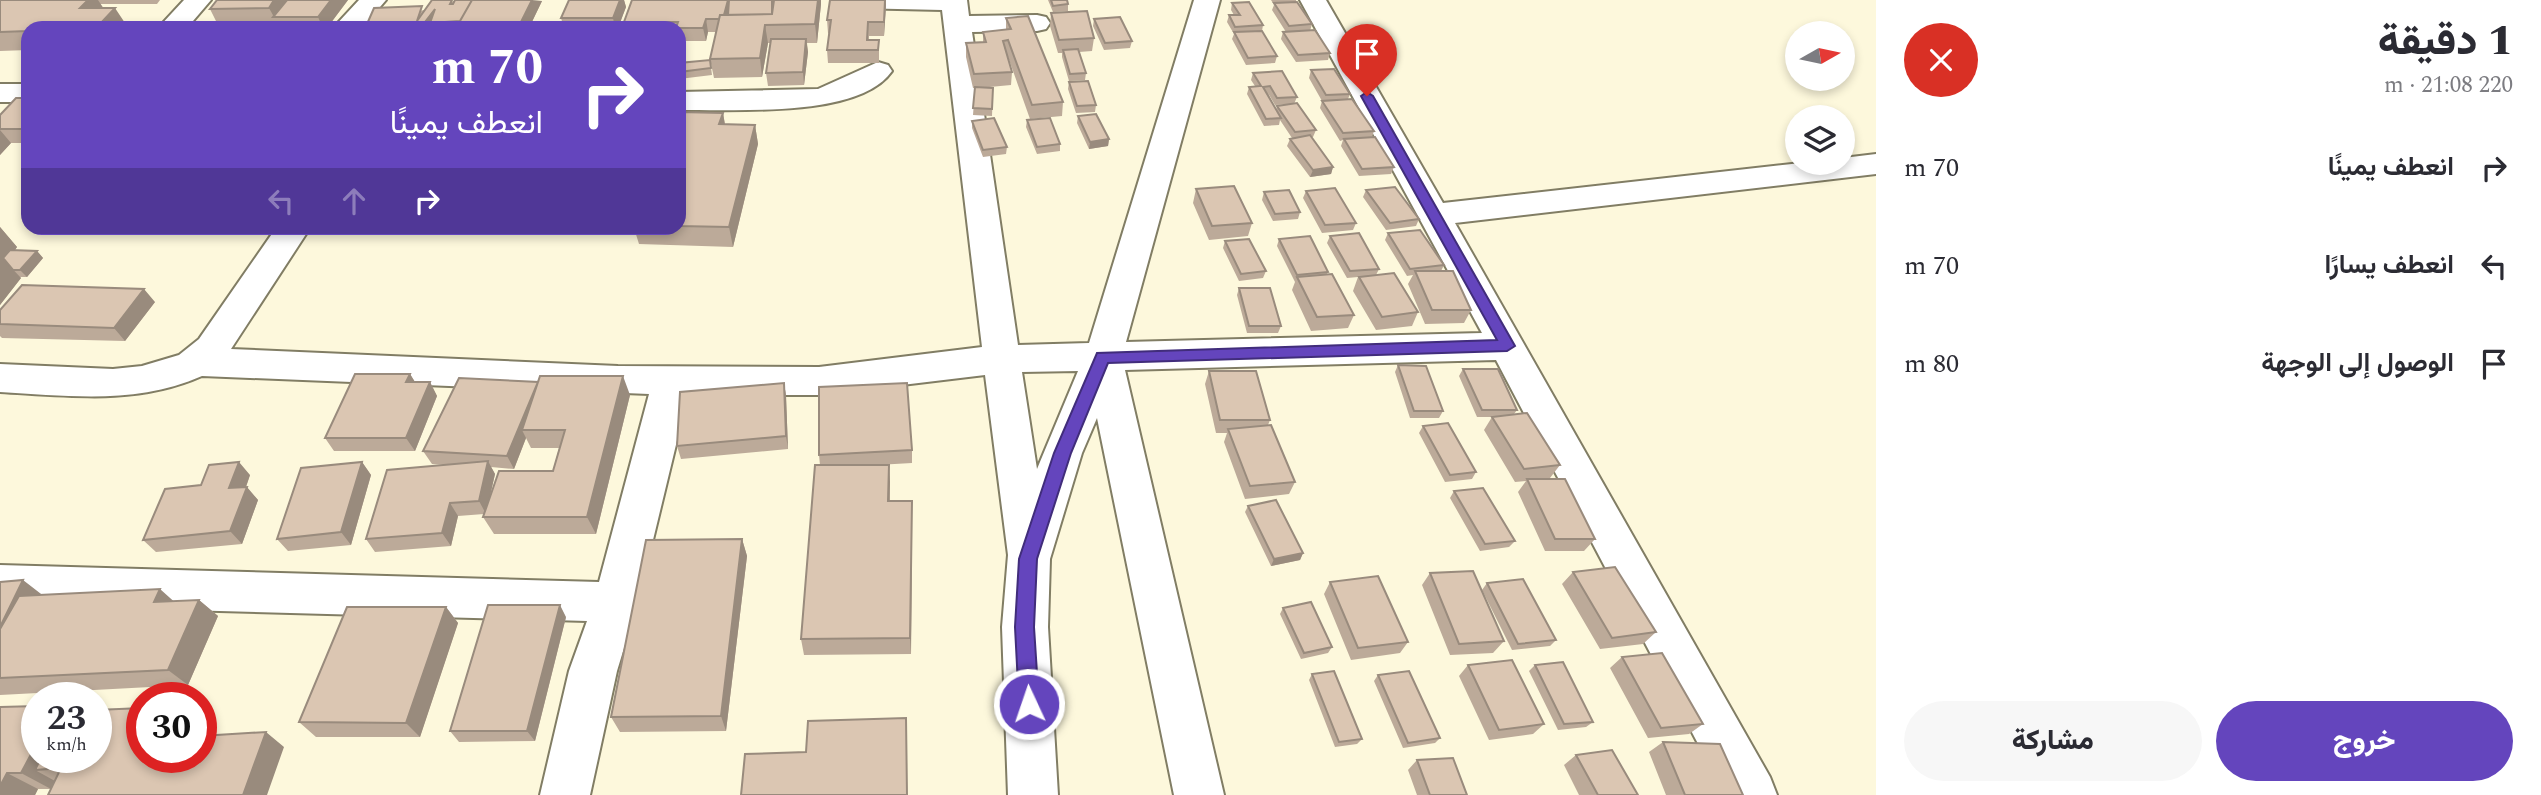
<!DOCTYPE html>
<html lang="ar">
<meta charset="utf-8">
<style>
:root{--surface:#fff;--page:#f7f7f7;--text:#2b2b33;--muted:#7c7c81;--accent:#6445bd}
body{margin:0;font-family:Spectral,Vazirmatn,serif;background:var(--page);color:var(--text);direction:rtl;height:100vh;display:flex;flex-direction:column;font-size:26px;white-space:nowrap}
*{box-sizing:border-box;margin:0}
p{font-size:23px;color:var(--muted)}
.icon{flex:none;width:38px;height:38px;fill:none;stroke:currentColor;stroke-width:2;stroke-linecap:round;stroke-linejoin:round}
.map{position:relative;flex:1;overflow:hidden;direction:ltr}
.details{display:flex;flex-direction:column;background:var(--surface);width:665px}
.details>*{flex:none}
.top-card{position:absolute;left:21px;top:21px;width:665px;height:214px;border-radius:21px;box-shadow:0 4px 10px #0003;direction:rtl;background:#6445bd;color:#fff;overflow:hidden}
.needle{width:46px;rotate:81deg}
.tools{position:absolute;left:1785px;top:21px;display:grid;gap:14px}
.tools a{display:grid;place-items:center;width:70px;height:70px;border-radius:50%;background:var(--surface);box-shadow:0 4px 10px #0003;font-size:35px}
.speed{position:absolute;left:21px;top:682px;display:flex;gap:14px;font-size:35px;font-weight:700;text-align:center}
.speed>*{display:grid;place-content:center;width:91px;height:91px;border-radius:50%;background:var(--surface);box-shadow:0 4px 10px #0003;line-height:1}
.speed small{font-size:18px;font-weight:400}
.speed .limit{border:10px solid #d22;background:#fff;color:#111}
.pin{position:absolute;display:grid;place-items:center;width:60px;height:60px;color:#fff;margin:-72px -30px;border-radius:50% 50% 50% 0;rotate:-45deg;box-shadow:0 0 7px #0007}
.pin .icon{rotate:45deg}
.me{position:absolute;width:77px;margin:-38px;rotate:357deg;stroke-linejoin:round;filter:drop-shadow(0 0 5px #0008)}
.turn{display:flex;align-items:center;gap:24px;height:147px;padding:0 28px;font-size:32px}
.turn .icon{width:91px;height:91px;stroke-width:2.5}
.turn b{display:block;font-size:49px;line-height:60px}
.lanes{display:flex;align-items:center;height:66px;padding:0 28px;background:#0003;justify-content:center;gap:35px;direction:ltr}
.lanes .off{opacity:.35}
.round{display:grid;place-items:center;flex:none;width:74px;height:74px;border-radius:37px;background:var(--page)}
.headline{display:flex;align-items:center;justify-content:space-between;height:119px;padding:0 28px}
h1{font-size:42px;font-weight:800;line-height:52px}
.action{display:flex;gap:14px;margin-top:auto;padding:14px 28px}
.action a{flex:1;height:80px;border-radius:42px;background:var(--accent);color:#fff;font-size:28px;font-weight:800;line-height:80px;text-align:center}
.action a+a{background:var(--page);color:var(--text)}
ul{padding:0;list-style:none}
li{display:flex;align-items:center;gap:21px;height:98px;padding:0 28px}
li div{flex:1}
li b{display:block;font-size:26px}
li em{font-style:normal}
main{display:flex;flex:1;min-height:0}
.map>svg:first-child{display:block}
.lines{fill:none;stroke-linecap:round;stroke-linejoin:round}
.minor-casing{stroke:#817d64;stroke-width:4}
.minor{fill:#fff;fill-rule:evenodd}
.wall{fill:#bcaa99;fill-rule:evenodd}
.shaded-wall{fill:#998b7d}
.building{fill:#dbc6b2;stroke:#998b7d;stroke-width:2}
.route{fill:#6445bd;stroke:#412d7b;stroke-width:2}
</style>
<main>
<section class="details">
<div class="headline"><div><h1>1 دقيقة</h1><p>220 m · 21:08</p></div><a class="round" style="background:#d93025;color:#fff"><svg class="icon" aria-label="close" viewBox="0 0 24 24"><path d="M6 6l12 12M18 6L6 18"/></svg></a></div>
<ul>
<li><svg class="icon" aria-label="right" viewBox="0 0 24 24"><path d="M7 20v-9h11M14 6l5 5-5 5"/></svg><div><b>انعطف يمينًا</b></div><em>70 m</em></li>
<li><svg class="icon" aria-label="left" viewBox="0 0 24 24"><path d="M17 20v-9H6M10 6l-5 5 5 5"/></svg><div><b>انعطف يسارًا</b></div><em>70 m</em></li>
<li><svg class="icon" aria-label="arrive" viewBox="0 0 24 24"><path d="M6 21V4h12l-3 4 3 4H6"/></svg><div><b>الوصول إلى الوجهة</b></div><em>80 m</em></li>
</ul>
<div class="action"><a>خروج</a><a>مشاركة</a></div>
</section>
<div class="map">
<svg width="1876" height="795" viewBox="0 0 1876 795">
<rect width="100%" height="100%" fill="#fdf8dc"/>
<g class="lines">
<defs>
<path id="minor" d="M184,0H211L187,28H158Z
M359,0H386L362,28H333Z
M840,0H967L969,16L1037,15L1046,17L1050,23L1046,29L1037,31L972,32L1018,345L1089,343L1194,0H1220L1126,342L1482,333L1300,0H1326L1443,203L1801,163H1843V158L1876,154V174L1455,223L1770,777L1777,795H1725L1496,360L1125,370L1224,795H1174L1097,418L1082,453L1050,559L1048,627L1058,795H1008L1002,627L1008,555L985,375L819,395H688L638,602L617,671L590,795H540L569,671L587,621L0,605V565L599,582L649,394L202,376C137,405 70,396 0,392V364L113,369L142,366L179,355L199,339L276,228H310L231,349L618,366L819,367L982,347L942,10L853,8L844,6ZM1078,371L1037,469L1022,372Z
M878,62L888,65L892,71C859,119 733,109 679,110V92L818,89Z
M0,84H28V102H0Z"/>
</defs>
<use href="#minor" class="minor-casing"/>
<use href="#minor" class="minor"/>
</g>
<path class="wall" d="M0,0H160L157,4H100L103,8L127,26L125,28H28V50L0,51Z
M217,0H348L327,28H279L275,21L217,23L210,9Z
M569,0H624L626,7L618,28H564L561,18Z
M830,0H886L884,36H869V40H879V63H828L827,50L829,34L828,33L827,20Z
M1048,0H1067L1068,4V11L1053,12Z
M1271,0H1296V2L1312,24L1310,31L1330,53L1328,60L1296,62L1281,39L1283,32H1286L1272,10L1274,5Z
M454,1H542L529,28H432L431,25L429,28H369L367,24L424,10Z
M1232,3L1263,25L1262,31L1277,56L1275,63L1246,65L1232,39L1234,34L1227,22L1229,15H1234L1231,10Z
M821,4L817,43H807L808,52L804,85L768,86L766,73L771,43H768L762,77L714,78L710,59L716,32H708L706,41H679V28H626L624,22L773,5Z
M1051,13L1094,38L1092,51L1079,52L1086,73L1085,80L1069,81L1062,57V53H1058L1050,26Z
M1006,18L1063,102L1062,116L1030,119L1007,54L1012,72L1011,85L979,88H993L992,116L973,115L975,88H973L966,57V43L983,42V32L1006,30Z
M1094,19L1132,41L1130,48L1104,50L1093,26Z
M710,60L712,75L679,79V63Z
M1311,70L1350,94L1348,99L1374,131L1372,137L1394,167L1391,174L1359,176L1341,146L1343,140L1340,141L1320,108L1322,101L1309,78Z
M1253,73L1297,97L1294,104L1275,105L1268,93L1276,110L1277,106L1316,130L1313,137H1311L1333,167L1331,174L1310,177L1287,146L1290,139L1292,138L1280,120L1279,125L1264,126L1247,94L1249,87L1255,86L1251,80Z
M1069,82L1096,105L1095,112L1076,113L1068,89Z
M28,98V143H11L0,155V115Z
M679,112L723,113L725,124L755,125L758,144L733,247L639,244L634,228H679Z
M1078,116L1109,139L1108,146L1089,149L1077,123Z
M1027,120L1060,144V151L1037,154L1026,127Z
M972,121L1007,147L1006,154L983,157L972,128Z
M1196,189L1252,223L1248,236L1209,240L1193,203Z
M1366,190L1419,219L1416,226L1386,230L1363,197Z
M1306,191L1356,223L1353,230L1322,233L1303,198Z
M1264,192L1300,212L1298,219L1273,221L1262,200Z
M0,227L17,247L15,250L37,251L43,258L27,277H20L21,278L0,305Z
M124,228H176L126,230Z
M1388,233L1444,265L1441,271L1471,310L1464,323L1425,324L1408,284L1413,275L1407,276L1385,240Z
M1330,236L1379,269L1376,275L1418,312L1412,326L1376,330L1353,291L1358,277L1347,278L1327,243Z
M1279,239L1328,272L1327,274L1354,315L1348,328L1311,331L1292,290L1295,282L1277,246Z
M1225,241L1266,271L1263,278L1239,281L1223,248Z
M1239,288L1281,326L1278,333H1247L1237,295Z
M155,302L125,341L2,338L0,336V310Z
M1398,365L1443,411L1439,418H1410L1395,372Z
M1463,369L1517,410L1514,414L1560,465L1550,478L1541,479L1595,539L1584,551H1545L1518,492L1526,481L1515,482L1484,430L1492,417H1477L1459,376Z
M1209,371L1270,420L1268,425L1295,482L1289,494L1245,499L1224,442L1227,433H1216L1205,384Z
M410,374L415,382H430L437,396L415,451H334L325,438Z
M784,383L786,396L788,449L681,459L677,446Z
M630,395L596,534H494L483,517L484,514L458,516L451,546L375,552L366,539L447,465L432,464L423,451ZM526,438L531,448H559L553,471L490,496L495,474L491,467L514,469Z
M1423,426L1476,472L1472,479L1445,482L1419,433Z
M912,450V463L877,465H889L890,501H912L911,654L804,655L801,639L820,465L819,455Z
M362,462L371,475L351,545L288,551L277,539Z
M250,475L246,487L258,500L242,544L156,552L143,540L201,485Z
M1454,491L1515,541L1509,547L1480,551L1450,498Z
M1248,506L1303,553L1300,560L1271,566L1245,512Z
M742,539L747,556L726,731L620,732L611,717Z
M1573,572L1656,632L1643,644L1600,649L1562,584Z
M1430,573L1504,641L1493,653L1450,655L1422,585Z
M0,582L43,595L174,601L199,600L218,616L188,685L0,695Z
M1330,582L1408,642L1400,653L1351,660L1324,594Z
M1487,583L1556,640L1550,646L1512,650L1482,590Z
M446,607L458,623L420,737H316L299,722Z
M1283,608L1332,647L1328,653L1301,659L1280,614Z
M566,617L535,741L459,742L450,731Z
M1622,657L1703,724L1689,734L1648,738L1610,668Z
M1468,665L1544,724L1533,734L1489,740L1459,676Z
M1535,665L1593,722L1586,727L1558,730L1529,671Z
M1312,674L1362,739L1357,744L1335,747L1309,680Z
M1378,675L1440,738L1435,743L1403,748L1374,681Z
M0,707L142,758L284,747L51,789H38L35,795H0Z
M1663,742L1743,795H1666L1649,752Z
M1576,755L1638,795H1579L1564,765Z
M1417,760L1467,795H1417L1408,770Z"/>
<path class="shaded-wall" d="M88,0H98L106,12L80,8Z
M274,0H290L274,17L269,8Z
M331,0H348L327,28H323L318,17Z
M532,0L542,1L529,28H518Z
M620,0H624L626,7L618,28H615L613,18Z
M728,0H730L726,32L723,19Z
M818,0H821V4L817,43L815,24Z
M885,0L886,4L884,36V22Z
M115,8L127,26L125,28H102L100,24Z
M435,9L430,23L431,25L428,28L425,22Z
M706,19L708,32L706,41L703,28Z
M765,25L768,43L762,77L760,58Z
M806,39L808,52L804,85L803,72Z
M723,113L726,132L719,124Z
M755,125L758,144L733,247L729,227Z
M0,130L11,143L0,155Z
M1109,139L1108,146L1089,149L1090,142Z
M1333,167L1331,174L1310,177L1313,170Z
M0,227L17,247L6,262L21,278L0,305Z
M37,251L43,258L27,277L20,270Z
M144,289L155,302L125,341L114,328Z
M410,374L418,387L406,382Z
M623,376L630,395L596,534L587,517Z
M430,382L437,396L415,451L406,438Z
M538,382L522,430L526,438L514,469L507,456Z
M784,383L786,396L788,449L786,436Z
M488,461L495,474L486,514L479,501Z
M239,462L250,475L241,501L229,488Z
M362,462L371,475L351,545L341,532Z
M889,465L890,482L889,518L888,501Z
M247,487L258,500L242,544L230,531Z
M912,501V518L911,654L910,638Z
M450,503L458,516L451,546L442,533Z
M742,539L747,556L726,731L721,716Z
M1303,553L1300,560L1271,566L1274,559Z
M23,580L45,597L0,648V627Z
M160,589L179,606L154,602Z
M199,600L218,616L188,685L168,670Z
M560,605L566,617L535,741L527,731Z
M446,607L458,623L420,737L406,723Z
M142,719V745L133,739Z
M266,732L284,747L267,795H243Z
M37,743V758H67L35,770L55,781L51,789L21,773Z
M7,773L38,789L35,795H0V786Z"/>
<path class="building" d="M0,0H88L80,8H115L100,24L62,25L59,28H28V31L0,32Z
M217,0H274L269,8L210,9Z
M287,0H331L318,17H273Z
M432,0H452L450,4H453L455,0H472L460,21L430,23L435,9L425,22L367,24L374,8L422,6L417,21Z
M472,0H532L518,28H456Z
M569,0H620L613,18H561Z
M632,0H728L724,15H720L719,19H706L703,28H676L678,22H624Z
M729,0H772V14L728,15Z
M774,0H818L815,24L765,25L760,58L710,59L720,15L772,14Z
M830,0H885L884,22H868L867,40H879L878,50H827L831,20H827Z
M1051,0H1067L1068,4L1053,6Z
M1249,2L1263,25L1235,27L1229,15H1240L1232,3Z
M1297,2L1312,24L1289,26L1274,3Z
M1087,11L1094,38L1059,40L1051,13Z
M1028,16L1063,102L1032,105L1008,40L1003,41L1012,72L974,74L966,43L986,42L983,32L1011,29L1006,18Z
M1120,17L1132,41L1105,43L1094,19Z
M260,24L257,28H200L201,27Z
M1315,30L1330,53L1298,55L1283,32Z
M1262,31L1277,56L1248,58L1234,32Z
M771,39H806L803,72L766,73Z
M1078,49L1086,73L1070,74L1063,50Z
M710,60L711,68L679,72V63Z
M1334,69L1350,94L1326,95L1311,70Z
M1282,71L1297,97L1277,98L1270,86L1263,87L1281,118L1266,119L1249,87L1261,86L1253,73Z
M1088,81L1096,105L1077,106L1069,82Z
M975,87L993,88L992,109L973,108Z
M16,98H28V129H0V115Z
M1352,99L1374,131L1343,133L1322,101Z
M1297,103L1316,130L1295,132L1277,106Z
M679,112L723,113L719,124L755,125L729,227L679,226Z
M1096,114L1109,139L1090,142L1078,116Z
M994,118L1007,147L983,150L972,121Z
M1050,118L1060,144L1037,147L1027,120Z
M1310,135L1333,167L1313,170L1290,139Z
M1375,137L1394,167L1362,169L1344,139Z
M1234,186L1252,223L1212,226L1196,189Z
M1395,187L1419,219L1390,223L1366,190Z
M1335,188L1356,223L1325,225L1306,191Z
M1289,190L1300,212L1275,214L1264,192Z
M1420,230L1444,265L1410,269L1388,233Z
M1359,233L1379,269L1350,271L1330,236Z
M1310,236L1328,272L1297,275L1279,239Z
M1249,239L1266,271L1241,274L1225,241Z
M10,250L37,251L20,270H13L3,258Z
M1415,271H1453L1471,310H1432Z
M1394,273L1418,312L1382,317L1359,277Z
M1332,274L1354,315L1317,317L1297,277Z
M22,285L144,289L114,328L0,324V310Z
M1239,288H1270L1281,326H1249Z
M1398,365L1426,366L1443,411H1414Z
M1463,369H1498L1517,410H1482Z
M1209,371H1256L1270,420H1220Z
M355,374H410L406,382H430L406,438H325Z
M540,376H623L587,517H483L499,471H553L565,430H522Z
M459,378L538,382L507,456L423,451Z
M784,383L786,436L677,446L680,392Z
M907,383L912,450L819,455V387Z
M1527,413L1560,465L1524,469L1492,417Z
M1448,423L1476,472L1450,475L1423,426Z
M1271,425L1295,482L1250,486L1228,429Z
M488,461L479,501L450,503L442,533L366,539L387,470Z
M239,462L229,488L247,487L230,531L143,540L165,489L201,485L209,465Z
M362,462L341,532L277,539L301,468Z
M815,465H889L888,501H912L910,638L801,639Z
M1527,479H1565L1595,539H1555Z
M1483,488L1515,541L1485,544L1454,491Z
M1276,500L1303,553L1274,559L1248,506Z
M742,539L721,716L611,717L646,540Z
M1615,567L1656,632L1612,638L1573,572Z
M1473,571L1504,641L1459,644L1430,573Z
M1378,576L1408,642L1358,648L1330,582Z
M1523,579L1556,640L1518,644L1487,583Z
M23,580L0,627V582Z
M160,589L154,602L199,600L168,670L0,678V629L19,596Z
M1311,602L1332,647L1304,653L1283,608Z
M488,605H560L527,731H450Z
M347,607H446L406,723L299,722Z
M1662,653L1703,724L1661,728L1622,657Z
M1512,660L1544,724L1499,730L1468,665Z
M1563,662L1593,722L1564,724L1535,665Z
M1334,671L1362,739L1339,742L1312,674Z
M1409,671L1440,738L1408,743L1378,675Z
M37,706V743L21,773H7L0,786V707Z
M142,708V719L133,739H142V758H201V736L266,732L243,795H48L61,768L35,770L41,758H96V710Z
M906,718L907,795H741L745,754L806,752L808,721Z
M1663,742L1720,744L1743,795H1685Z
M1612,750L1638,795H1598L1576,755Z
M1453,758L1467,795H1430L1417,760Z"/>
<path class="route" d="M1367,92L1373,96L1515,346L1507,351L1108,363L1071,453L1037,559L1034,627L1039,704L1036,711L1029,713L1022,711L1019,704L1015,627L1019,559L1054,453L1097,353L1497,340L1361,96Z"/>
</svg>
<div class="tools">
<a><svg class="needle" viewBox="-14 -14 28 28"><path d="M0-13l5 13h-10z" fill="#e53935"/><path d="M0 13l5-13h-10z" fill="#7c7c81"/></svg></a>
<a><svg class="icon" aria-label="layers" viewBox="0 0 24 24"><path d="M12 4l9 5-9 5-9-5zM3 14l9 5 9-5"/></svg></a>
</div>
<div class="speed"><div>23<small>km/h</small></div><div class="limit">30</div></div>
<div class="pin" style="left:1367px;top:96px;background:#d93025"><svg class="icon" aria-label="arrive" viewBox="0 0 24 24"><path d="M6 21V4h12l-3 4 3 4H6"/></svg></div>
<svg class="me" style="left:1029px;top:704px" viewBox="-20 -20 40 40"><circle r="17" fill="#6445bd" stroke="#fff" stroke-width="3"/><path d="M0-11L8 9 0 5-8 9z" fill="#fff"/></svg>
<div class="top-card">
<div class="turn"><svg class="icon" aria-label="right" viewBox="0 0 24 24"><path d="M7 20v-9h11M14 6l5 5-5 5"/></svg><div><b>70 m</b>انعطف يمينًا</div></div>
<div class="lanes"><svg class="icon off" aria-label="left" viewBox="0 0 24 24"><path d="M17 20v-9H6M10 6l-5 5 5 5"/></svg><svg class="icon off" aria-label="ahead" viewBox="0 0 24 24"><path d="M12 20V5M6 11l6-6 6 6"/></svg><svg class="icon" aria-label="right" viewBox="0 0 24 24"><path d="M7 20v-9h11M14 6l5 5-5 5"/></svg></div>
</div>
</div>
</main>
